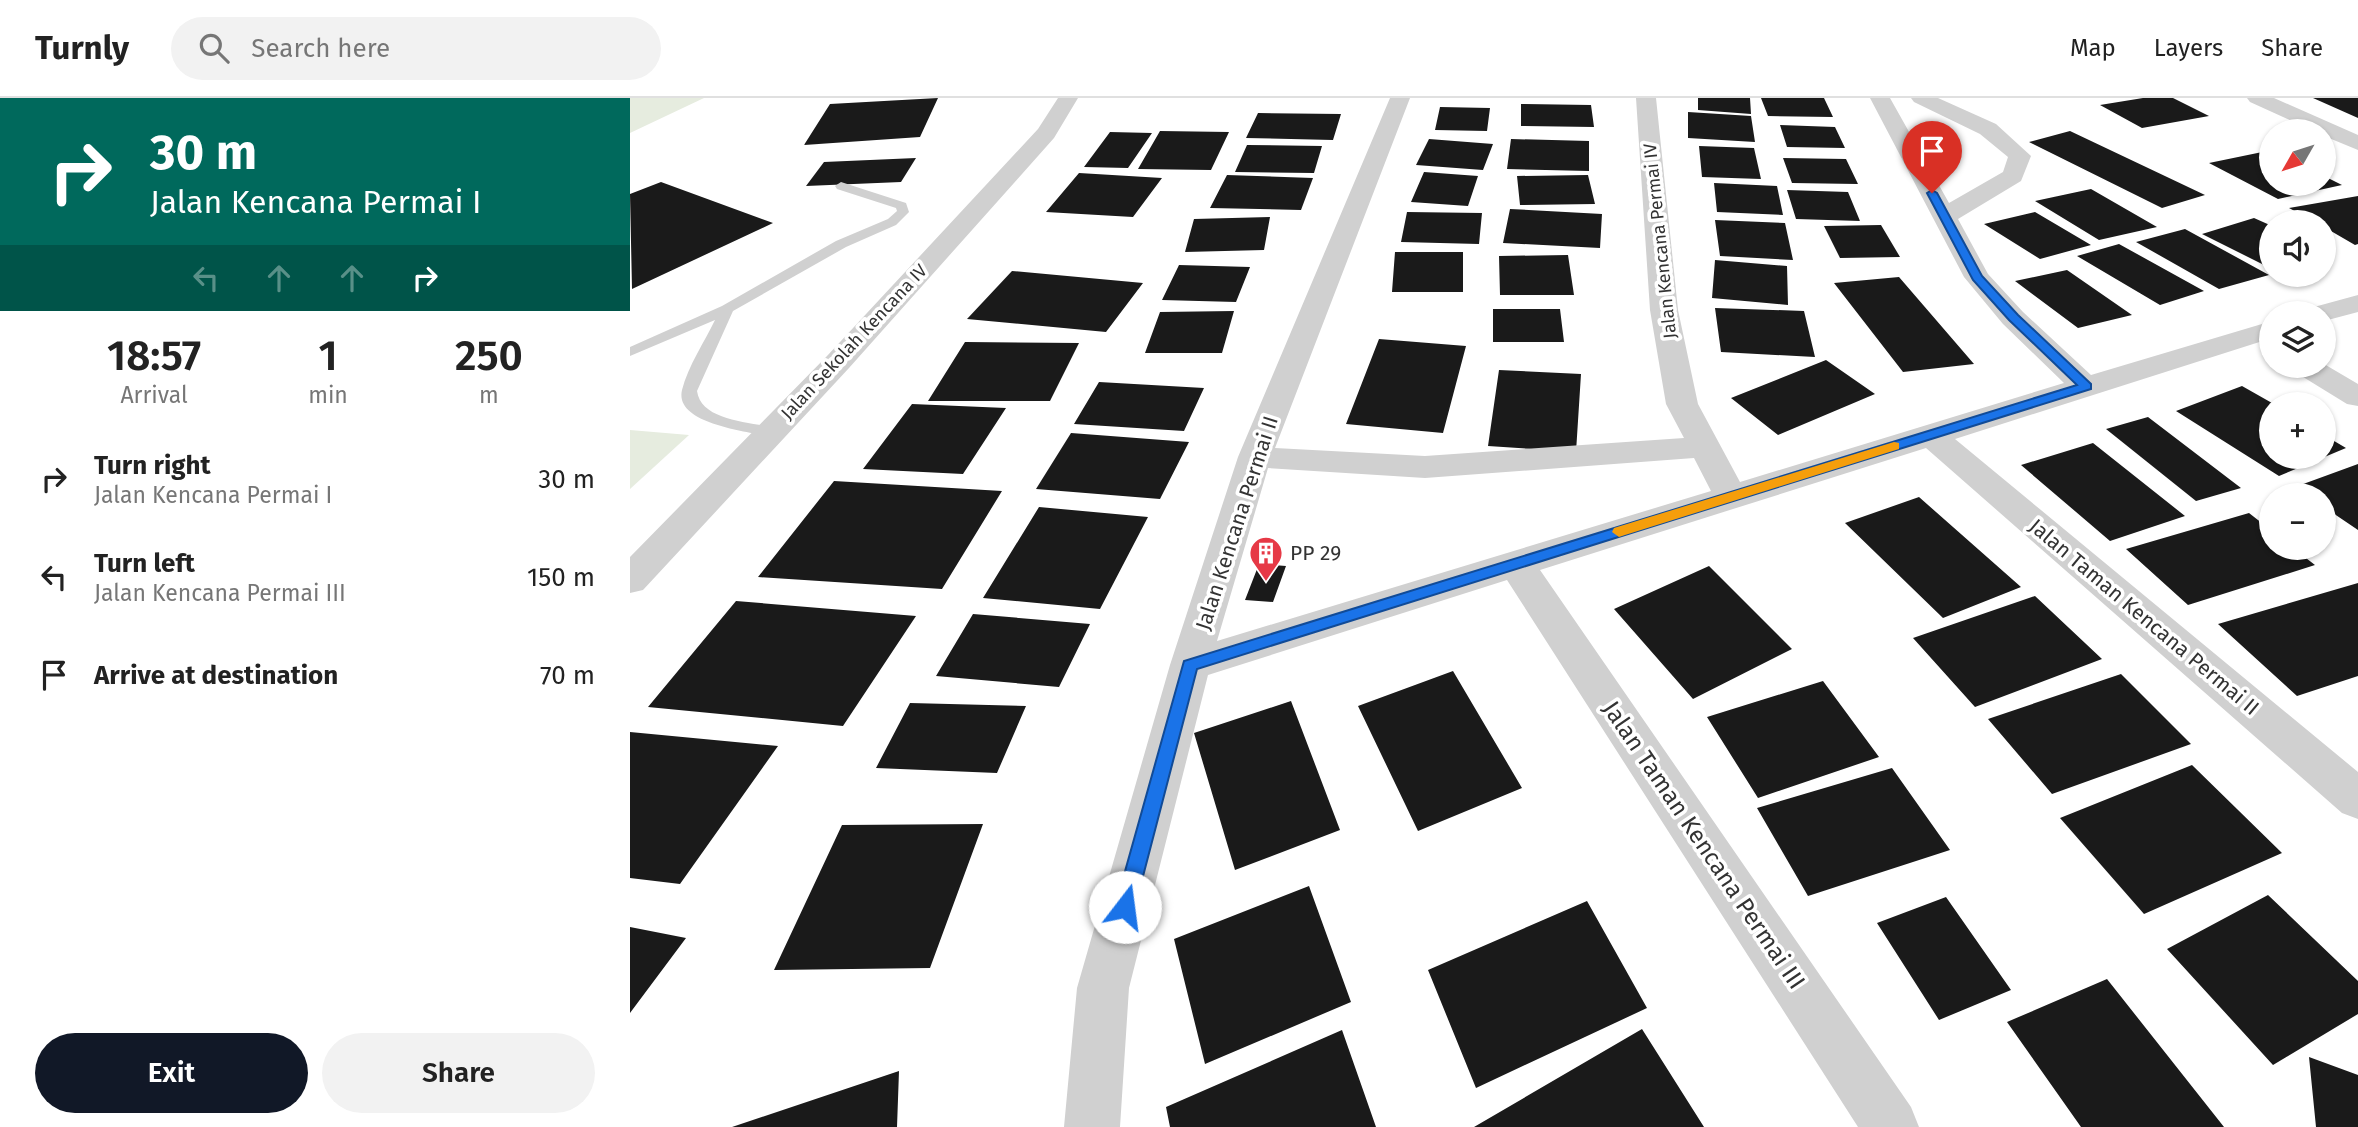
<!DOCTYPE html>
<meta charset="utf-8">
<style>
:root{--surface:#fff;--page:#f2f2f2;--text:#222;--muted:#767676;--line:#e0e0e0;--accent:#111827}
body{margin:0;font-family:"Fira Sans",sans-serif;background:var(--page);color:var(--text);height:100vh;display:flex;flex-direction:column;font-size:26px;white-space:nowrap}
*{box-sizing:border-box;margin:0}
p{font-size:23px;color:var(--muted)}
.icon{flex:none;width:38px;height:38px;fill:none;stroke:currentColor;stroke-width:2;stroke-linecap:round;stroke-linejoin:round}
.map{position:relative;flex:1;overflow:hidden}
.details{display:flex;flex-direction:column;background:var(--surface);width:630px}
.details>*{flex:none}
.guide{background:#00695c;color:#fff;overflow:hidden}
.needle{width:46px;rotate:231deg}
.tools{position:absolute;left:1629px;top:21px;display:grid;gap:14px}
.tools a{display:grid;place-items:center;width:77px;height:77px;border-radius:50%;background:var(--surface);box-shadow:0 2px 5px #0004;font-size:35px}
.pin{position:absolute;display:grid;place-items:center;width:60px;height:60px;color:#fff;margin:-72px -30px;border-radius:50% 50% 50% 0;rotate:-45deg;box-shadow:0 0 7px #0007}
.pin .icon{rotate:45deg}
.me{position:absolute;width:77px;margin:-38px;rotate:15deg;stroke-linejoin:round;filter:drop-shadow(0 0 5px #0008)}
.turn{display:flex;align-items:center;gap:24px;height:147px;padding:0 35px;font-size:32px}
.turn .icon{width:91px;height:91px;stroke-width:2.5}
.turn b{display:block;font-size:49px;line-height:60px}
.lanes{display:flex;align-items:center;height:66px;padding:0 35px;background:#0003;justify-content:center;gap:35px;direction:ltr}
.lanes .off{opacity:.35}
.eta{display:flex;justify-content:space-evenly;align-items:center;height:119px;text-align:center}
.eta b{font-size:42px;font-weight:600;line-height:49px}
.primary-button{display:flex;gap:14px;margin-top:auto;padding:14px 35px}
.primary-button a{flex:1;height:80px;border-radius:42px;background:var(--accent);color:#fff;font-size:28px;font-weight:600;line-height:80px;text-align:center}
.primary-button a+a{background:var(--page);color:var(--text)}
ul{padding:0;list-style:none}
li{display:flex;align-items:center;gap:21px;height:98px;padding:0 35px}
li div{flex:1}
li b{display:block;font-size:26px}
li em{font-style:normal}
header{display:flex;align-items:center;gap:42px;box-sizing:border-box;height:98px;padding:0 35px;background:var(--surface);border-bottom:2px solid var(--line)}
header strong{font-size:33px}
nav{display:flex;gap:38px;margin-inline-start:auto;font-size:24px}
.search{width:490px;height:63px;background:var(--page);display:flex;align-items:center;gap:18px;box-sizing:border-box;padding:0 24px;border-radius:38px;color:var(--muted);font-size:26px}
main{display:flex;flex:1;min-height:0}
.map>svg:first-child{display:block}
.green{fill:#e6ecdf}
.building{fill:#1a1a1a}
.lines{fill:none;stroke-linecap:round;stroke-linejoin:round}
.lane{fill:#d0d0d0;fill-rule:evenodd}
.street{fill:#d0d0d0;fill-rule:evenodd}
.route{fill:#1a73e8;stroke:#114b97;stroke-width:2}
.slow{fill:#f59e0b}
.labels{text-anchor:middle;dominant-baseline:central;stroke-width:7;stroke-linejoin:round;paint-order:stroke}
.far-street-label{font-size:18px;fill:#333;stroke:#fff}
.street-label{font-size:21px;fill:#333;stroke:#fff}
.poi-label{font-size:21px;fill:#333;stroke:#fff;text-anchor:start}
.near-street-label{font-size:24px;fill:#333;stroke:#fff}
</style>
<header>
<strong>Turnly</strong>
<div class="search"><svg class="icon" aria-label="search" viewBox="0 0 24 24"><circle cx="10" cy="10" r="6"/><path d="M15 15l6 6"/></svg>Search here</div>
<nav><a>Map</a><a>Layers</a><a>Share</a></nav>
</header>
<main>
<section class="details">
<div class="guide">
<div class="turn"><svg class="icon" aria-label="right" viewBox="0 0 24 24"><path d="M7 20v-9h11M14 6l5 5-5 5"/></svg><div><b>30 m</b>Jalan Kencana Permai I</div></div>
<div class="lanes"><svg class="icon off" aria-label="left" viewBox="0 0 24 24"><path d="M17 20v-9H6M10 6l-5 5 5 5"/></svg><svg class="icon off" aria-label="ahead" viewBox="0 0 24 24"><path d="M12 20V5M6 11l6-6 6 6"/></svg><svg class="icon off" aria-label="ahead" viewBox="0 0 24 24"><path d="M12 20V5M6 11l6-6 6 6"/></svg><svg class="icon" aria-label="right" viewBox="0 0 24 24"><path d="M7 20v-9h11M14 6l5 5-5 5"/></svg></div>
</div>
<div class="eta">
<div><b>18:57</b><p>Arrival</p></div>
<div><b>1</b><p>min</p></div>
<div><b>250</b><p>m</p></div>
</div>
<ul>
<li><svg class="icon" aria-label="right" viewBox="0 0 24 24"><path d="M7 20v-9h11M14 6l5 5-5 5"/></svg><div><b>Turn right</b><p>Jalan Kencana Permai I</p></div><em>30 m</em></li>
<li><svg class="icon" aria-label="left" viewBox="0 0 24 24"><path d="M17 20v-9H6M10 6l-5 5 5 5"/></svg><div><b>Turn left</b><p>Jalan Kencana Permai III</p></div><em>150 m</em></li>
<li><svg class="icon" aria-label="arrive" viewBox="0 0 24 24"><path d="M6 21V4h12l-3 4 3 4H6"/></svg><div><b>Arrive at destination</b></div><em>70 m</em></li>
</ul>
<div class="primary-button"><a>Exit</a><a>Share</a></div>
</section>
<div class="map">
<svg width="1728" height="1029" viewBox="0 0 1728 1029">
<rect width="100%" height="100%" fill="#fff"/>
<path class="green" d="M0,0H74L0,35Z
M0,332L59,337L0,391Z"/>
<path class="building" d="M308,0L290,39L174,47L200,6Z
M1068,0H1120L1121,16L1068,12Z
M1131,0H1194L1203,19L1138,18Z
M1513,0H1543L1579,18L1512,30L1470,7Z
M1683,0H1728V20Z
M891,6L961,7L964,29L891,28Z
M810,9L860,10L857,33L805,32Z
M1058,14L1121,18L1125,44L1058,40Z
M628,15L711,16L703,42L616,40Z
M1150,27L1205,29L1215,50L1157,49Z
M530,33L599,34L581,72L508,71Z
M1440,33L1575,97L1532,110L1399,44Z
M480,34L522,35L498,70L454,69Z
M799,41L863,46L853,72L786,67Z
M881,41L959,43V73L877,71Z
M617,47L692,48L684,75L605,74Z
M1069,48L1124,50L1131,81L1072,79Z
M1642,52V86H1694V78L1712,87L1648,101L1579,65Z
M286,60L271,84L176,88L194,64Z
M1153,60L1216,61L1228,86L1162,85Z
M794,74L848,78L838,108L781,104Z
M449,75L532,80L503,119L416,114Z
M597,77L683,80L671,112L580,110Z
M958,77L965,106L890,107L887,78Z
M31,84L143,125L2,191L0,96Z
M1084,85L1147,88L1153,117L1087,114Z
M1461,91L1527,129L1469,142L1405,103Z
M1157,92L1218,94L1230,123L1166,121Z
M1728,98V146L1725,147L1694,129V124H1685L1659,110Z
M880,111L972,116L970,150L873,145Z
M777,114L852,115L849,146L771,144Z
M1405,114L1461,147L1410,161L1354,126Z
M640,119L634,152L555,154L564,121Z
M1624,120L1642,128V171L1572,136Z
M1085,122L1155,125L1163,162L1090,158Z
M1251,127L1270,159L1210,160L1194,128Z
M1555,131L1639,177L1589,191L1506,144Z
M1489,146L1574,193L1530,207L1447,158Z
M765,154H833V194H762Z
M938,157L944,197H870L869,158Z
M1085,162L1157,168L1158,207L1082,200Z
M549,167L620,169L606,204L532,202Z
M1437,172L1502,217L1448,230L1385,183Z
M382,173L513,185L476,234L337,221Z
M1269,179L1344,266L1273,274L1204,185Z
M1085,210L1174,213L1185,259L1091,254Z
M863,211H930L934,244H863Z
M604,213L592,255H515L530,214Z
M749,241L836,248L813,335L716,326Z
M335,244L449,245L420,303H298Z
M1196,262L1245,296L1148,337L1101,300Z
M869,272L951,276L946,354L858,348Z
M469,284L574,290L554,333L444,326Z
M1612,288L1642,305V359H1694V337L1716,350L1649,378L1546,313Z
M282,306L376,310L333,376L233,371Z
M1518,319L1611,390L1566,403L1476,331Z
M441,335L559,344L530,401L406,391Z
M1463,345L1555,418L1480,443L1391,367Z
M1728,366V432L1694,409V397H1677L1665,389Z
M204,383L372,393L312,491L128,479Z
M1289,399L1391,489L1313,520L1215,425Z
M409,409L518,419L470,511L353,500Z
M1619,415L1642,433V450H1663L1685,467L1558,507L1496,451Z
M629,466L656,468L643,504L615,502Z
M1079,468L1162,551L1063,601L984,511Z
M1728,485V578L1667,598L1588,526Z
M1405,498L1472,561L1345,609L1283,540Z
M106,503L286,518L213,628L18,609Z
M343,516L460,526L429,589L306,578Z
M823,573L892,690L788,733L728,608Z
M1491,576L1561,646L1422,696L1358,621Z
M1193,583L1249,659L1128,700L1077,619Z
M661,603L710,732L605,772L564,635Z
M280,605L396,608L367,675L246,670Z
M0,634L148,648L50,786L0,780Z
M1562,667L1652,755L1514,816L1430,720Z
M1262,670L1320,752L1178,798L1127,710Z
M353,726L300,870L144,872L212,727Z
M679,788L721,904L575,966L544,841Z
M1638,797L1728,883V916L1643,967L1537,851Z
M1316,799L1381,892L1309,922L1247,825Z
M957,803L1017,910L846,990L798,872Z
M0,829L56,840L0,915Z
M1477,881L1594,1029H1451L1377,924Z
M1012,931L1074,1029H844Z
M712,932L746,1029H540L536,1009Z
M1679,959L1728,977V1029H1686Z
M269,973L267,1029H102Z"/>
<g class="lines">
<path class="lane" d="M211,84L276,105L279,114L266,127L216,149L103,213L67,293C71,323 120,324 146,330L148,334L140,339C117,333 44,326 52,292C58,268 75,243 85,222L0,258V249L92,208L206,143L258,121L267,113L266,110L207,91L205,88Z"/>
<path class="street" d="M428,0H448L424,40L219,270L13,492L0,495V459L197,258L408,31Z
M760,0H780L645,350L795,358L1054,340L1036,306L1020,212L1006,0H1026L1048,212L1068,306L1110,384L1434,285L1373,226L1334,179L1240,0H1260L1319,105L1373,74L1378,59L1350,36L1284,4L1281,0H1308L1366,26L1401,58L1391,83L1328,121L1358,176L1393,214L1461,277L1642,223V240L1325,341L1728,674V721L1712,715L1296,350L910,472L1281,1009L1289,1029H1228L877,482L578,577L499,890L490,1029H434L447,890L540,567L608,359ZM1064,360L1081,393L587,543L638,370L795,380Z
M1617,0H1644L1728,37V52L1694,38V33H1684L1620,4Z
M1728,197V214L1694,223V215H1680L1684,209Z
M1694,266L1728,286V308L1717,306L1665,274L1661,268Z"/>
</g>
<path class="route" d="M1302,92L1307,95L1352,178L1388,217L1461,286V291L567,571L505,809L502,816L495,818L488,816L485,809L554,563L1447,287L1379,222L1343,182L1297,95Z"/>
<path class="slow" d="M1264,344L1269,345V351L995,437L989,439L982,434L984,430Z"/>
<defs>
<symbol id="building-pin" viewBox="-11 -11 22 30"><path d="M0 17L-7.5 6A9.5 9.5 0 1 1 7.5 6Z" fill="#e63946" stroke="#fff"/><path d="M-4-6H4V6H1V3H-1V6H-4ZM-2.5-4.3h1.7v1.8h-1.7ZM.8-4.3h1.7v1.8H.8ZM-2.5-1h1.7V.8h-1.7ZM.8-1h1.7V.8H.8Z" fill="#fff"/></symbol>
</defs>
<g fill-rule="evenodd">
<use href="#building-pin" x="617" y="436" width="38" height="52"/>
</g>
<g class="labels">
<g class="far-street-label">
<text transform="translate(1030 143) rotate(-96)">Jalan Kencana Permai IV</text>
<text transform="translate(224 244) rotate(-47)">Jalan Sekolah Kencana IV</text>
</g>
<g class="street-label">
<text transform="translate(607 425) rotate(-72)">Jalan Kencana Permai II</text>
<text transform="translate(1514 519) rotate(40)">Jalan Taman Kencana Permai II</text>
</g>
<g class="poi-label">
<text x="660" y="455">PP 29</text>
</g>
<g class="near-street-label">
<text transform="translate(1074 747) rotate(56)">Jalan Taman Kencana Permai III</text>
</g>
</g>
</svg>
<div class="tools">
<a><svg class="needle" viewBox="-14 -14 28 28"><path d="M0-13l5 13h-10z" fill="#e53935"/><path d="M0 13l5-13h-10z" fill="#767676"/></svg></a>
<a><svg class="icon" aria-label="sound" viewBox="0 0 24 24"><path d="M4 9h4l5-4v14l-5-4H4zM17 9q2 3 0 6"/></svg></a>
<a><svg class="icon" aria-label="layers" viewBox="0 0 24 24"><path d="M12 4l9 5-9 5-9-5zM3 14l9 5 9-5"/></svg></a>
<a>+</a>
<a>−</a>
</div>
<div class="pin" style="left:1302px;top:95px;background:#d93025"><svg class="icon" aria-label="arrive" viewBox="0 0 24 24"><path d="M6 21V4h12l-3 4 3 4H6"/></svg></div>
<svg class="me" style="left:495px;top:809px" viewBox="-20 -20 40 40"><circle r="19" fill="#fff"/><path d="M0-13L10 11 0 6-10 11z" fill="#1a73e8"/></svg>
</div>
</main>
